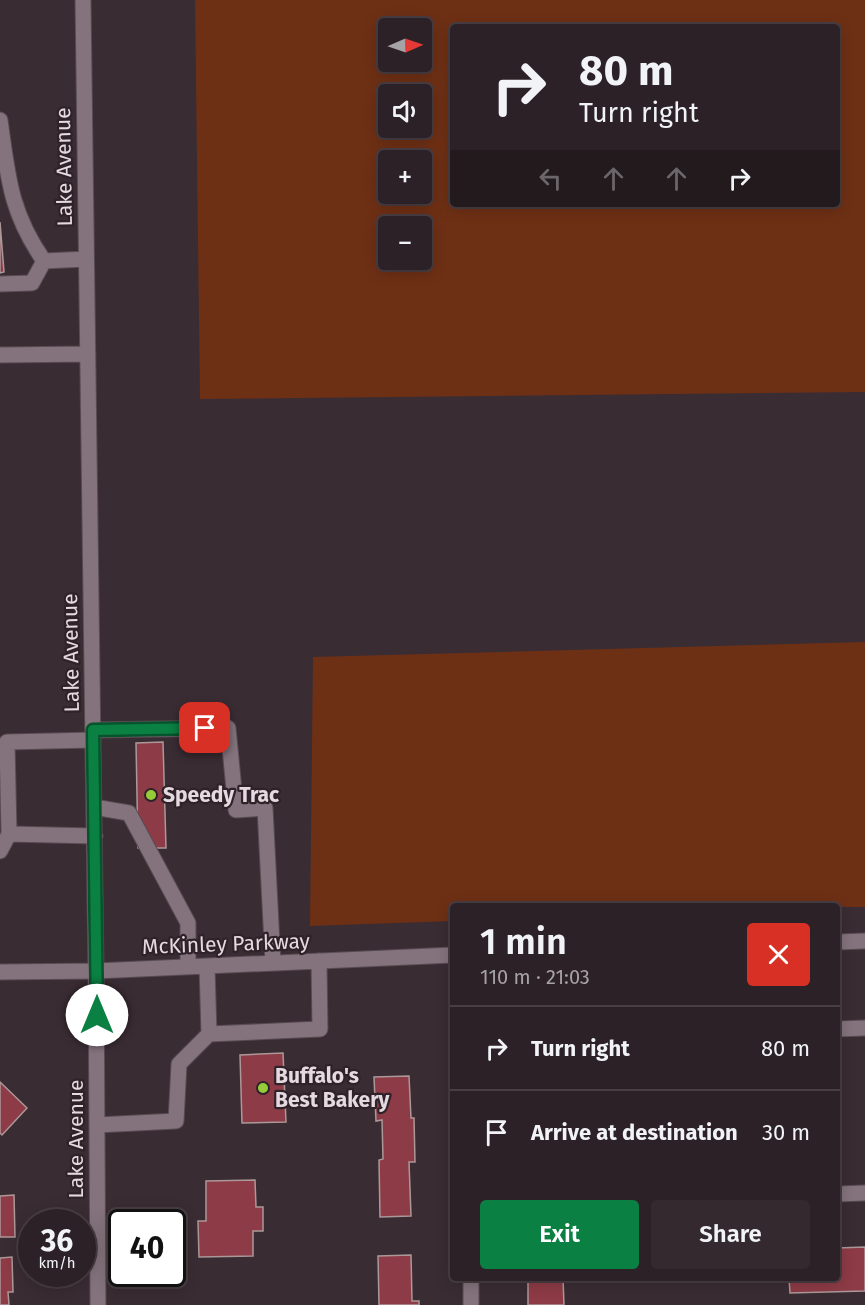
<!DOCTYPE html>
<meta charset="utf-8">
<style>
:root{--surface:#2c2126;--page:#34292e;--text:#f1f3f6;--muted:#a6a3a7;--line:#483e43;--accent:#0b8043}
body{margin:0;font-family:"Fira Sans",sans-serif;background:var(--page);color:var(--text);height:100vh;display:flex;flex-direction:column;font-size:22px;white-space:nowrap}
*{box-sizing:border-box;margin:0}
p{font-size:20px;color:var(--muted)}
.icon{flex:none;width:33px;height:33px;fill:none;stroke:currentColor;stroke-width:2;stroke-linecap:round;stroke-linejoin:round}
.map{position:relative;flex:1;overflow:hidden}
.sheet{position:absolute;left:450px;top:903px;width:390px;height:378px;display:flex;flex-direction:column;background:var(--surface);border-radius:6px;box-shadow:0 3px 15px #0003,0 0 0 2px var(--line)}
.sheet>*{flex:none}
.hud{position:absolute;left:450px;top:24px;width:390px;height:183px;border-radius:6px;box-shadow:0 3px 15px #0003,0 0 0 2px var(--line);background:#2c2126;color:var(--text);overflow:hidden}
.needle{width:39px;rotate:88deg}
.tools{position:absolute;left:378px;top:18px;display:grid;gap:12px}
.tools a{display:grid;place-items:center;width:54px;height:54px;border-radius:6px;background:var(--surface);box-shadow:0 3px 15px #0003,0 0 0 2px var(--line);font-size:30px}
.speed{position:absolute;left:18px;top:1209px;display:flex;gap:12px;font-size:30px;font-weight:700;text-align:center}
.speed>*{display:grid;place-content:center;width:78px;height:78px;border-radius:50%;background:var(--surface);box-shadow:0 3px 15px #0003,0 0 0 2px var(--line);line-height:1}
.speed small{font-size:15px;font-weight:400}
.speed .limit{border:3px solid #111;border-radius:9px;background:#fff;color:#111}
.pin{position:absolute;display:grid;place-items:center;width:51px;height:51px;color:#fff;margin:-26px;border-radius:12px;box-shadow:0 3px 9px #0006}
.me{position:absolute;width:66px;margin:-33px;rotate:0deg;stroke-linejoin:round;filter:drop-shadow(0 0 4px #0008)}
.turn{display:flex;align-items:center;gap:21px;height:126px;padding:0 30px;font-size:27px}
.turn .icon{width:78px;height:78px;stroke-width:2.5}
.turn b{display:block;font-size:42px;line-height:51px}
.lanes{display:flex;align-items:center;height:57px;padding:0 30px;background:#0003;justify-content:center;gap:30px;direction:ltr}
.lanes .off{opacity:.35}
.round{display:grid;place-items:center;flex:none;width:63px;height:63px;border-radius:6px;background:var(--page)}
.summary{display:flex;align-items:center;justify-content:space-between;height:102px;padding:0 30px}
h1{font-size:36px;font-weight:600;line-height:45px}
.cta{display:flex;gap:12px;margin-top:auto;padding:12px 30px}
.cta a{flex:1;height:69px;border-radius:6px;background:var(--accent);color:#fff;font-size:24px;font-weight:600;line-height:69px;text-align:center}
.cta a+a{background:var(--page);color:var(--text)}
ul{padding:0;list-style:none}
li{display:flex;align-items:center;gap:18px;height:84px;padding:0 30px;border-top:2px solid var(--line)}
li div{flex:1}
li b{display:block;font-size:22px}
li em{font-style:normal}
.map>svg:first-child{display:block}
.green{fill:#6e3015;fill-rule:evenodd}
.building{fill:#8d3b46;stroke:#ac9899;stroke-width:1.5}
.lines{fill:none;stroke-linecap:round;stroke-linejoin:round}
.minor-casing{stroke:#584b52;stroke-width:17}
.minor{stroke:#84737c;stroke-width:15}
.route-casing{stroke:#07532c;stroke-width:15}
.route{stroke:#0b8043;stroke-width:10}
.poi-dot{fill:#96cc39;stroke:#302229;stroke-width:2}
.labels{text-anchor:middle;dominant-baseline:central;stroke-width:4.5;stroke-linejoin:round;paint-order:stroke}
.street-label{font-size:21px;fill:#e4dadf;stroke:#302229}
.poi-label{font-size:21px;font-weight:bold;fill:#e4dadf;stroke:#302229;text-anchor:start}
</style>
<div class="map">
<svg width="865" height="1305" viewBox="0 0 865 1305">
<rect width="100%" height="100%" fill="#3a2c33"/>
<path class="green" d="M195,0H865V392L200,399ZM453,27H837V204H453ZM388,28H422V62H388ZM388,94H422V128H388ZM388,160H422V194H388ZM388,226H422V260H388Z
M865,642V907L453,906V921L310,926L313,657Z"/>
<path class="building" d="M0,222L4,272L0,273Z
M163,742L166,848H138L136,743Z
M283,1053L286,1122L242,1123L240,1055Z
M409,1076L411,1118H414L415,1162H409L411,1216L380,1217L379,1160L383,1159L382,1120L376,1121L374,1077Z
M0,1082L27,1108L2,1135L0,1133Z
M255,1180L256,1207H263V1231H253V1256L199,1257L198,1221H206V1181Z
M14,1195L15,1237H0V1196Z
M865,1247V1291L790,1293L789,1278H837V1248Z
M411,1255L412,1301H419V1305H379L378,1256Z
M12,1257L13,1292H8L9,1305H0V1258Z
M528,1278H563L564,1305H528Z"/>
<g class="lines">
<defs>
<path id="minor" d="M83,0L96,971L98,1305
M0,120C8,177 10,212 44,261L86,259
M0,284L32,283L44,261
M0,355L88,354
M93,730L228,728L236,810L265,808L273,963
M93,740L7,742L9,834L95,836
M94,807L129,813L188,923V967
M0,851L9,834
M837,942L865,941
M207,966L209,1034L320,1029L319,961
M0,972L96,971L453,955
M837,1029L865,1028
M97,1125L176,1121L179,1064L209,1034
M837,1194L865,1193
M471,1278V1305"/>
</defs>
<use href="#minor" class="minor-casing"/>
<use href="#minor" class="minor"/>
</g>
<g class="lines">
<defs>
<path id="route" d="M97,1015L93,730L205,728"/>
</defs>
<use href="#route" class="route-casing"/>
<use href="#route" class="route"/>
</g>
<g class="poi-dot">
<circle cx="151" cy="795" r="6"/>
<circle cx="263" cy="1088" r="6"/>
</g>
<g class="labels">
<g class="street-label">
<text transform="translate(64 167) rotate(-91)">Lake Avenue</text>
<text transform="translate(71 653) rotate(-91)">Lake Avenue</text>
<text transform="translate(226 944) rotate(-2)">McKinley Parkway</text>
<text transform="translate(76 1139) rotate(-90)">Lake Avenue</text>
</g>
<g class="poi-label">
<text x="163" y="795">Speedy Trac</text>
<text x="275" y="1076">Buffalo's<tspan x="275" dy="24">Best Bakery</tspan></text>
</g>
</g>
</svg>
<div class="tools">
<a><svg class="needle" viewBox="-14 -14 28 28"><path d="M0-13l5 13h-10z" fill="#e53935"/><path d="M0 13l5-13h-10z" fill="#a6a3a7"/></svg></a>
<a><svg class="icon" aria-label="sound" viewBox="0 0 24 24"><path d="M4 9h4l5-4v14l-5-4H4zM17 9q2 3 0 6"/></svg></a>
<a>+</a>
<a>−</a>
</div>
<div class="speed"><div>36<small>km/h</small></div><div class="limit">40</div></div>
<div class="pin" style="left:205px;top:728px;background:#d93025"><svg class="icon" aria-label="arrive" viewBox="0 0 24 24"><path d="M6 21V4h12l-3 4 3 4H6"/></svg></div>
<svg class="me" style="left:97px;top:1015px" viewBox="-20 -20 40 40"><circle r="19" fill="#fff"/><path d="M0-13L10 11 0 6-10 11z" fill="#0b8043"/></svg>
<div class="hud">
<div class="turn"><svg class="icon" aria-label="right" viewBox="0 0 24 24"><path d="M7 20v-9h11M14 6l5 5-5 5"/></svg><div><b>80 m</b>Turn right</div></div>
<div class="lanes"><svg class="icon off" aria-label="left" viewBox="0 0 24 24"><path d="M17 20v-9H6M10 6l-5 5 5 5"/></svg><svg class="icon off" aria-label="ahead" viewBox="0 0 24 24"><path d="M12 20V5M6 11l6-6 6 6"/></svg><svg class="icon off" aria-label="ahead" viewBox="0 0 24 24"><path d="M12 20V5M6 11l6-6 6 6"/></svg><svg class="icon" aria-label="right" viewBox="0 0 24 24"><path d="M7 20v-9h11M14 6l5 5-5 5"/></svg></div>
</div>
<section class="sheet">
<div class="summary"><div><h1>1 min</h1><p>110 m · 21:03</p></div><a class="round" style="background:#d93025;color:#fff"><svg class="icon" aria-label="close" viewBox="0 0 24 24"><path d="M6 6l12 12M18 6L6 18"/></svg></a></div>
<ul>
<li><svg class="icon" aria-label="right" viewBox="0 0 24 24"><path d="M7 20v-9h11M14 6l5 5-5 5"/></svg><div><b>Turn right</b></div><em>80 m</em></li>
<li><svg class="icon" aria-label="arrive" viewBox="0 0 24 24"><path d="M6 21V4h12l-3 4 3 4H6"/></svg><div><b>Arrive at destination</b></div><em>30 m</em></li>
</ul>
<div class="cta"><a>Exit</a><a>Share</a></div>
</section>
</div>
